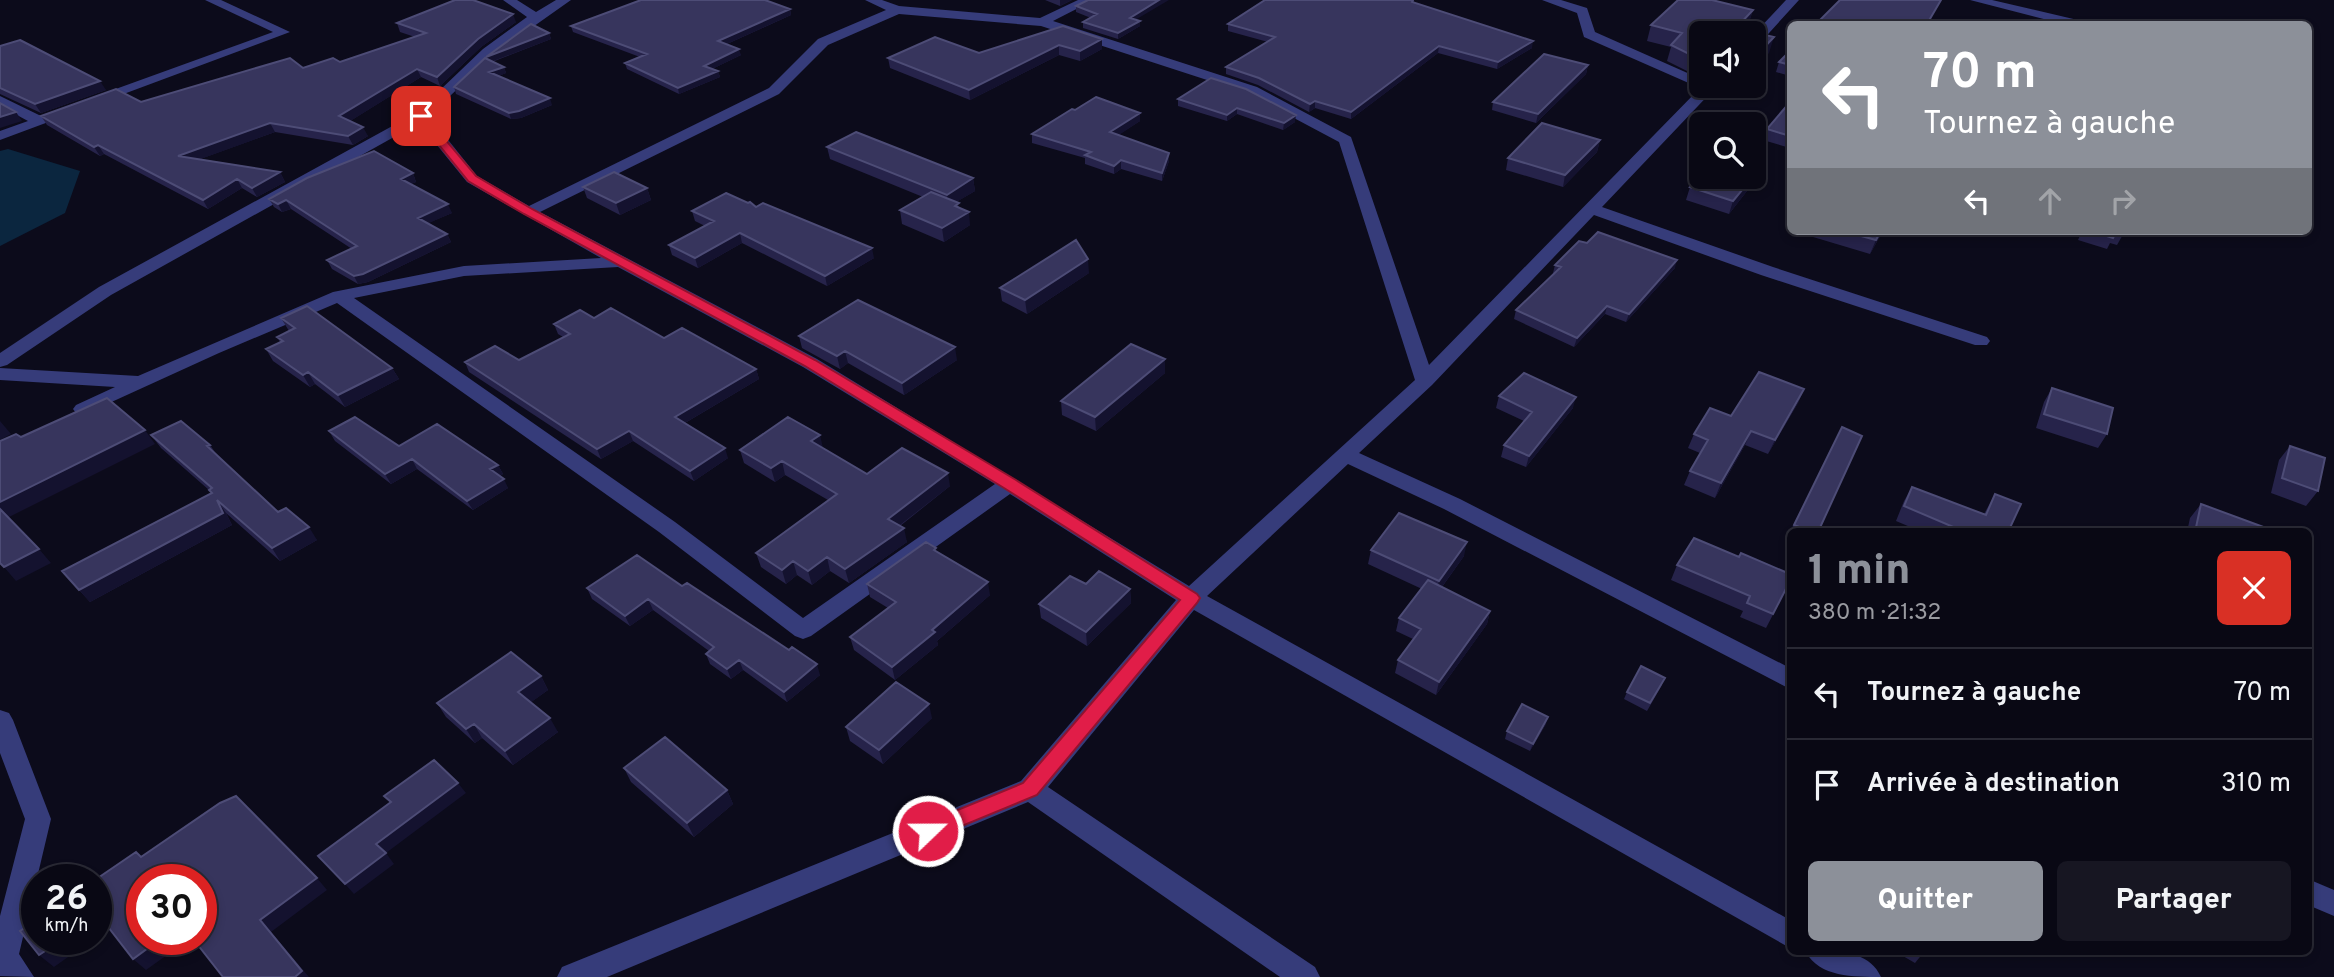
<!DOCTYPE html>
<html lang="fr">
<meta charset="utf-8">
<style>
:root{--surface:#090814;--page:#171622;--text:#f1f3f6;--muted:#999aa0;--line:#292934;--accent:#8c9099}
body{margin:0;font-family:Overpass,sans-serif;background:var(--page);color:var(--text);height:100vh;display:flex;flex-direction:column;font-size:26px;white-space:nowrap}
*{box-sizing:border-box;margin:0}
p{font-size:23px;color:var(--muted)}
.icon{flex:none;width:38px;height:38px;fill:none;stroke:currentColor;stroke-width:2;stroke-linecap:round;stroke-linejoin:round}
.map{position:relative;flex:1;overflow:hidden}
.panel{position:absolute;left:1787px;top:528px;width:525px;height:427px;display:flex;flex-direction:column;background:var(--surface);border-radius:10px;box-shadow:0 4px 10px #0003,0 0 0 2px var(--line)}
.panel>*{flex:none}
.top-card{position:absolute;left:1787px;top:21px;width:525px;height:214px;border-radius:10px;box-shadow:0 4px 10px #0003,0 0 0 2px var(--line);background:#8c9099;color:#fff;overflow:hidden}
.tools{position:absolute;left:1689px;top:21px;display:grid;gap:14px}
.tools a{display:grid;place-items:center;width:77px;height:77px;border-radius:10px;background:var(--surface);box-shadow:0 4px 10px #0003,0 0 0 2px var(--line);font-size:35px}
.speed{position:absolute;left:21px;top:864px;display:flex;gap:14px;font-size:35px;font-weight:700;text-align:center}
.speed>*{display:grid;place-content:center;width:91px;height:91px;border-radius:50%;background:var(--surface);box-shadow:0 4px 10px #0003,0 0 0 2px var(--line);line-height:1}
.speed small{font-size:18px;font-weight:400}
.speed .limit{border:10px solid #d22;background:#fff;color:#111}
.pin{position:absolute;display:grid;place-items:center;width:60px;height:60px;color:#fff;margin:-30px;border-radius:14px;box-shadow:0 4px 10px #0006}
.me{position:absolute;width:77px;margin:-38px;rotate:68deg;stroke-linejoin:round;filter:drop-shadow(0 0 5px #0008)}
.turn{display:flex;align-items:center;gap:24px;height:147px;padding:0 21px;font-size:32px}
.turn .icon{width:91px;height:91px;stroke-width:2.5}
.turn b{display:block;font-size:49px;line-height:60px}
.lanes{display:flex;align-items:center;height:66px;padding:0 21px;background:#0003;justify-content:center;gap:35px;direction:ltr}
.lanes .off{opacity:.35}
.round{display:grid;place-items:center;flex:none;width:74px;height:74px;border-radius:10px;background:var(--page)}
.overview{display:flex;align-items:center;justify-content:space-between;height:119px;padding:0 21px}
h1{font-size:42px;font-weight:800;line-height:52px;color:var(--accent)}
.action{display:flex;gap:14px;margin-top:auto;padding:14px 21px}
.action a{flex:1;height:80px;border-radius:10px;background:var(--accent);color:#fff;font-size:28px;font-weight:800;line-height:80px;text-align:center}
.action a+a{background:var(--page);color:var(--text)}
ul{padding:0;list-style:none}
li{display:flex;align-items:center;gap:21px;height:91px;padding:0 21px;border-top:2px solid var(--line)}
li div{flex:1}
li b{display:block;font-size:26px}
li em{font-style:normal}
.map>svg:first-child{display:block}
.water{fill:#0b263f}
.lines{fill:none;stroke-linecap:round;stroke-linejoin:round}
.minor{fill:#363c7a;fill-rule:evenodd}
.wall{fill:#26234a}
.shaded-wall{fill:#14122f}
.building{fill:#37355d;stroke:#4d4c76;stroke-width:2}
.route{fill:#e11d48;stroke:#92132f;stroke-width:2}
</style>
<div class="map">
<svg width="2334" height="977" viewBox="0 0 2334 977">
<rect width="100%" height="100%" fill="#0c0b1b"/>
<path class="water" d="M8,149L80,171L65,213L0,246V151Z"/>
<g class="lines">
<path class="minor" d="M205,0H221L290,32L0,140V131L28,121L0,106V96L41,116L273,32Z
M503,0H517L536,12L556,0H571L493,55L429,116L477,176L529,206L769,88L818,39L886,10L865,0H882L899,6L1040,18L1078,0H1094L1053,21L1257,87L1351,137L1429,365L1700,88L1584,37L1577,13L1542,0H1561L1587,8L1595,32L1701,79V86H1717L1602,207L1773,267L1987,337L1990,341L1987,345H1975L1761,275L1594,215L1432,385L1359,453L1460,499L1790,668V689L1444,509L1348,464L1207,596L1790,920V948L1194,610L1048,787L1315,967L1320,977H1280L1028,802L607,977H557L562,967L1021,781L1176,600L1010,494L811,636L803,639L795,636L659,532L337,303L219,353L83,415L76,413L73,409L76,405L115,387L0,380V368L138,376L333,292L464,266L601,258L467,182L419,123L111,295L7,365L0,367V353L99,287L416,113L483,49L527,17ZM899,14L1041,26L1247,93L1339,142L1415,380L1189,586L817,359L540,212L779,94L828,45ZM618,267L803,367L995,484L803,618L675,522L354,298L464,276Z
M1786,0H1799L1759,44L1754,45V34Z
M1970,0H1992L2082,21L2083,24H2063Z
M0,710L9,713L13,720L51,819L19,954L34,977L0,976V916L25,819L0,753Z
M2308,879L2334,890V916L2308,905Z
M1806,952C1833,952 1868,948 1881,977C1854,977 1819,977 1806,952Z"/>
</g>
<path class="wall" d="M1045,0H1072L1060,6Z
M1414,0L1413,3L1532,48L1497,69L1438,53L1351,119L1315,108L1309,112L1258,85L1226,74V67L1268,42L1228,31V24Z
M1076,6L1140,21V26L1118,39L1083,28V22L1091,18L1076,12Z
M790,9L791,15L727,44L741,55L712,69L718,71L720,77L679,94L627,69L625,63L640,57L573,32L571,26Z
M1753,10L1748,25L1744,30L1769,53L1701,33V78L1667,61L1671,47L1647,41L1651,25Z
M516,22L481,47L440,86L421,77L350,121L368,136L353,145L275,132L200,159L280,172L285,182L257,197L242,188L208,209L104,154L100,156L47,125L41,116L141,102L303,68L340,62L415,37L400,32L397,23Z
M549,33L551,39L492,62L504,67L506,73L498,76L552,105L521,118L511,119L456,94L454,87L487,59L486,57Z
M1102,39V49L1080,61L1059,55L970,100L890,68L888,58L979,53Z
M0,46L106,90L41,113L0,94Z
M1790,51V76L1776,72L1779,62Z
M1588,65L1586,74L1536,123L1492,110L1493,102Z
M1211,78L1295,122L1283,130L1237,114L1227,121L1178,106V99Z
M1790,102V148L1763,140L1767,129Z
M1075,110L1140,113V121L1118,135L1169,161L1162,181L1121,169L1114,174L1085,164V158L1032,143V134Z
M1600,140L1597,152L1563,187L1506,170L1508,158Z
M827,147L973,178L975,191L956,202L970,225L944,242L902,224L900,210L923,197L830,159Z
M413,173L416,182L411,184L452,213L428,223L447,234L451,242L368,282L358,284L332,269L327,260L352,249L291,209L282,212L274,207L269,199Z
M583,187L647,188L651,200L620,215L587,198Z
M1690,187L1747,191L1729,214L1686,200Z
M756,207L874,258L827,286L742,243L698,268L672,255L669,245L705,226L695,221L692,211Z
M1804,231H1883L1870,254L1803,234Z
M2082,231H2125L2117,245L2110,243L2107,249L2078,240Z
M1555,265L1675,268L1626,322L1605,314L1574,347L1514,319L1516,310L1554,274L1553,273Z
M1089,273L1027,314L1002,301L1000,288Z
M281,318L392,368L399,379L345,407L315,384L310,387L273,361L266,349L280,342L277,337L289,331Z
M594,318L664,338L756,369L759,379L685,423L728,458L694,481L633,441L601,459L469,372L465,362L519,360L563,337L558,334L554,324Z
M799,336L957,360L904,395L848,363L840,369L802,348Z
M1165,359V373L1096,431L1062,415L1061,401Z
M2052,388L2107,434L2098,448L2036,428L2044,402Z
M1804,389L1798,403L1768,454L1745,445L1715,498L1684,485L1690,471L1700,453L1688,448L1694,434L1731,416Z
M1499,396L1573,408L1526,467L1501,457L1504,445L1524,421L1496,408Z
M1842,427L1818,532H1790Z
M329,431L399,446L498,465L503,474L500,476L508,488L473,510L417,469L391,484L335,441Z
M151,435L210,445L217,455L278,512L317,540L280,561L226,513L232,525L90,602L62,571L211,493L209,490L161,448Z
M2290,446L2318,491L2306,506L2271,493L2279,460Z
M823,448L867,474L950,486L900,526L907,542L849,583L830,571L812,585L797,575L786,584L761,567L756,553L828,500L785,475L775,482L744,463L740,450Z
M1912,487L1984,514L1995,494L2008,532H1922L1896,521L1904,501Z
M2201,504L2277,532H2187L2190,518Z
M1371,550L1464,556L1442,587L1490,611L1487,624L1436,695L1395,673L1398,660L1413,639L1396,631L1399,618L1422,589L1368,564Z
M937,552L990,595L937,641L938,645L895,680L854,650L850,637L888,608L870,597L867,584Z
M1677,565L1790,582L1766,628L1740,617L1743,611L1671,580Z
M1086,584L1130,589L1131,603L1087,646L1041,618L1039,604Z
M682,586L820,675L787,702L743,670L731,679L710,664L706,654L709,651L653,610L630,626L592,599L587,588Z
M541,676L548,690L531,702L558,732L513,765L482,738L475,743L446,717L437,703Z
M1662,685L1647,711L1624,699L1627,692Z
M932,718L883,764L850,741L846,727Z
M1546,724L1530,751L1505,739L1507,731Z
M624,768L727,790L733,804L694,837L631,782Z
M1896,952H1924L1915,963Z"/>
<path class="shaded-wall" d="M1060,0H1072L1060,6Z
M1159,0H1169L1130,23V18Z
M790,9L791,15L720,47L718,41Z
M1753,10L1748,25L1741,33L1736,28Z
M513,14L516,22L481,47L440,86L437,77L478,39Z
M1140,21V26L1118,39V33Z
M549,33L551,39L488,63L486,57Z
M1774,37L1769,53L1754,69V58Z
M1102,39V49L1080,61V51Z
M1533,41L1532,48L1497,69L1498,62Z
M1059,45V55L970,100L969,90Z
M1439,46L1438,53L1351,119V112Z
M739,49L741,55L706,72L704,66Z
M1588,65L1586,74L1536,123L1538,114Z
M504,67L506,73L492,79L489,72Z
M417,69L421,77L344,125L339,116Z
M718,71L720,77L679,94L678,88Z
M100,81L106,90L41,113L35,104Z
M550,98L552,105L521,118L511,119L509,113Z
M1315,101V108L1309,112L1310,104Z
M1237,108V114L1227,121V115Z
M16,112L22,121L0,128V117Z
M1140,113V121L1110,141V132Z
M1296,115L1295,122L1283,130L1284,123Z
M270,123L275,132L184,165L178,156Z
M363,127L368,136L353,145L348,136Z
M1600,140L1597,152L1563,187L1565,175Z
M98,145L104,154L100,156L94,147Z
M1169,153V161L1162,181V173Z
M1121,160V169L1114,174V166Z
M280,172L285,182L257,197L252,188Z
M413,173L416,182L405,187L401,179Z
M973,178L975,191L948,207L947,195Z
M1752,178L1747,191L1729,214L1733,201Z
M237,179L242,188L208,209L203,200Z
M647,188L651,200L620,215L616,203Z
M286,200L291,209L282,212L278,204Z
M448,204L452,213L422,226L418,218Z
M969,212L970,225L944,242L942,228Z
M1881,231H1883L1870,254L1876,240Z
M740,233L742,243L698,268L695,258Z
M447,234L451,242L368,282L358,284L354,276Z
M872,248L874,258L827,286L825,276Z
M1088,259L1089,273L1027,314L1025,300Z
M1677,260L1675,268L1626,322L1629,314Z
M1607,306L1605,314L1574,347L1577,338Z
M955,347L957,360L904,395L902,383Z
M845,351L848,363L840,369L837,356Z
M1165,359V373L1096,431L1095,417Z
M392,368L399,379L345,407L338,395Z
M756,369L759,379L678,427L675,417Z
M308,372L315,384L310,387L303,375Z
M1804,389L1798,403L1768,454L1775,440Z
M1576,397L1573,408L1526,467L1529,456Z
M0,421L11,434L0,440Z
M145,430L155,444L7,518L0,510V502Z
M629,431L633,441L601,459L597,449Z
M1751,431L1745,445L1715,498L1721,483Z
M820,435L823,448L811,441Z
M725,448L728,458L694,481L690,471Z
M412,459L417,469L391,484L385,474Z
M782,461L785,475L775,482L771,468Z
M498,465L503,474L495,479L490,469Z
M948,473L950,486L891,532L888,519Z
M504,479L508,488L473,510L467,501Z
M217,500L226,513L232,525L90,602L79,590Z
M309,527L317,540L280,561L272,548Z
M904,528L907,542L849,583L845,569Z
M1467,542L1464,556L1436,595L1439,581Z
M39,549L51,563L16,581L4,567Z
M827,557L830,571L812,585L808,571Z
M793,561L797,575L786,584L782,570Z
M988,582L990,595L937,641L938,645L895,680L892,667Z
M1130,589L1131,603L1087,646L1086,632Z
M648,599L653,610L630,626L625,616Z
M1490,611L1487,624L1436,695L1439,682Z
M739,660L743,670L731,679L727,669Z
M817,664L820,675L787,702L784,692Z
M541,676L548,690L526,706L518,692Z
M929,704L932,718L883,764L879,750Z
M1548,717L1546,724L1530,751L1533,744Z
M550,718L558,732L513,765L505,751Z
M474,724L482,738L475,743L466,729Z
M458,783L466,793L386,853L394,864L354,894L345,884L376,844Z
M727,790L733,804L694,837L687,823Z
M317,878L327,890L271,932L309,977H295L260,920Z
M98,914L111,926L96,937V915Z
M62,940H92L54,967L39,955Z
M159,940H188L146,970L133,959Z"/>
<path class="building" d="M455,0H473L513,14L478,39L437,77L417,69L339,116L363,127L348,136L270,123L178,156L280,172L252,188L237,179L203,200L98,145L94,147L41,116L116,89L141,102L290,58L303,68L333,58L340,62L426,33L397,23Z
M641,0H765L790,9L718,41L739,49L704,66L718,71L678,88L625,63L647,54L571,26Z
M1088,0H1159L1130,18L1140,21L1118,33L1083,22L1097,14L1076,6Z
M1265,0H1413L1412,2L1533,41L1498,62L1439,46L1351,112L1315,101L1310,104L1259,78L1226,67L1275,37L1228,24Z
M1678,0H1712L1753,10L1736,28L1774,37L1754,58V33H1701V60L1671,45L1682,33L1651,25Z
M1840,0H1941L1927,24H1816Z
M531,24L549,33L486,57Z
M1063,26L1102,39L1080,51L1059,45L969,90L888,58L935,37L979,53Z
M20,40L100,81L35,104L0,88V46Z
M1790,51V65L1779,62Z
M1544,54L1588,65L1538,114L1493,102Z
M485,58L504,67L489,72L550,98L519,111L509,113L454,87Z
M1211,78L1246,89L1296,115L1284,123L1237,108L1227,115L1178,99Z
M1096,97L1140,113L1110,132L1169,153L1162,173L1121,160L1114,166L1085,155L1091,152L1032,134L1072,109L1075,110Z
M1790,102V136L1767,129Z
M0,103L16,112L0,117Z
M1542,123L1600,140L1565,175L1508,158Z
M856,132L973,178L947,195L827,147Z
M374,151L413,173L401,179L448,204L418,218L447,234L363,274L354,276L327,260L357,246L286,200L278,204L269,199L307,178Z
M614,172L647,188L616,203L583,187Z
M1701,177H1747L1752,178L1733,201L1690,187Z
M931,192L959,203L955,206L969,212L942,228L900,210Z
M726,193L748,203L750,202L756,207L763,203L872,248L825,276L740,233L695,258L669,245L714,221L692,211Z
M1843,231H1881L1876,240Z
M2091,231H2125L2123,234L2116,232L2113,238Z
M1598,232L1677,260L1629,314L1607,306L1577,338L1516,310L1561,267L1555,265L1579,241L1587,243Z
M1076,240L1088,259L1025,300L1000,288Z
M858,300L955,347L902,383L845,351L837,356L799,336Z
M307,306L392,368L338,395L308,372L303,375L266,349L283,341L277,337L295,328L281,318Z
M611,308L664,338L682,328L756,369L675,417L725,448L690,471L629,431L597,449L465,362L495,346L519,360L570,334L554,324L580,310L594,318Z
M1131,344L1165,359L1095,417L1061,401Z
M1759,372L1804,389L1775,440L1751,431L1721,483L1690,471L1708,440L1694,434L1710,408L1731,416Z
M1524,373L1576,397L1529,456L1504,445L1532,412L1499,396Z
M2052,388L2113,408L2107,434L2044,414Z
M107,398L145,430L0,502V441L16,434L21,437Z
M355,417L399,446L437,424L498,465L490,469L504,479L467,501L412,459L385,474L329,431Z
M788,417L820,435L811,441L867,474L902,448L948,473L888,519L904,528L845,569L827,557L808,571L793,561L782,570L756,553L837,494L782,461L771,468L740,450Z
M181,421L210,445L207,446L278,512L286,508L309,527L272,548L217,500L223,513L79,590L62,571L212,493L209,490L212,488L151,435Z
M1842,427L1862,436L1818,532H1812L1794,525Z
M2290,446L2325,458L2318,491L2282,478Z
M1912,487L1986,515L1995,494L2021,504L2008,532H1965L1904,506Z
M2201,504L2277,532H2195Z
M0,509L39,549L4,567L0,563Z
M1399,513L1467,542L1439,581L1371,550Z
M1694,538L1739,557L1741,553L1790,574V581L1773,614L1747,603L1750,596L1677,565Z
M926,542L936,548L934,550L988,582L932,630L935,632L892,667L850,637L896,602L867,584Z
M2308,544L2312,545L2308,566Z
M637,555L682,586L687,583L789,650L792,647L817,664L784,692L739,660L727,669L706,654L714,647L648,599L625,616L587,588Z
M1099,571L1130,589L1086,632L1039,604L1070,576L1086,584Z
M1428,580L1490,611L1439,682L1398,660L1421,629L1399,618Z
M511,652L541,676L518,692L550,718L505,751L474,724L466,729L437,703Z
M1641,666L1665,678L1650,703L1627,692Z
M896,682L929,704L879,750L846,727Z
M1522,704L1548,717L1533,744L1507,731Z
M665,737L727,790L687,823L624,768Z
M434,760L458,783L376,844L386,853L345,884L318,856L391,802L384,796Z
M236,796L317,878L260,920L302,971L295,977H223L194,940H201V880H142V940H159L133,959L98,914L96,915V880H95L136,852L141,857L220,803Z
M37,920V940H62L39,955L20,931Z"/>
<path class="route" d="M417,114H424L476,176L532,209L815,360L1016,480L1197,594L1200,598L1197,603L1037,795L928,840L921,837L918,831L921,825L1023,783L1180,600L1004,488L805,366L524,214L468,181L417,118Z"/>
</svg>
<div class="tools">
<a><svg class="icon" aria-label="sound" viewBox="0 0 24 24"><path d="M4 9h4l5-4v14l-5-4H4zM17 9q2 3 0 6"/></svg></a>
<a><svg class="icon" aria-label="search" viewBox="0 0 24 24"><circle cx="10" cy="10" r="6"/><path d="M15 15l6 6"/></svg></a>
</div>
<div class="speed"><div>26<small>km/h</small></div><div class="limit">30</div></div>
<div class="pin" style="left:421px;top:116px;background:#d93025"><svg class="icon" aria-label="arrive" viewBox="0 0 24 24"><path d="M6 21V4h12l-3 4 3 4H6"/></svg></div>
<svg class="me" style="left:928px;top:831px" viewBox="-20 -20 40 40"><circle r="17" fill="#e11d48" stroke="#fff" stroke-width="3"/><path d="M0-11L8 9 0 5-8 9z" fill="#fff"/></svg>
<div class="top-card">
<div class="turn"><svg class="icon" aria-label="left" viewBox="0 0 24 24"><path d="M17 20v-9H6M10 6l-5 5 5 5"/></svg><div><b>70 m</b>Tournez à gauche</div></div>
<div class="lanes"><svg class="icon" aria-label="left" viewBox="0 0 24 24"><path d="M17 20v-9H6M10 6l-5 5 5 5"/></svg><svg class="icon off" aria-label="ahead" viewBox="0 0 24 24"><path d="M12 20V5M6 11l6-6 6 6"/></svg><svg class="icon off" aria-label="right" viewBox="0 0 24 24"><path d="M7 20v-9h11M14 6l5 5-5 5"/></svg></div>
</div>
<section class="panel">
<div class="overview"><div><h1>1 min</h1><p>380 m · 21:32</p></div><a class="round" style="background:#d93025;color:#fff"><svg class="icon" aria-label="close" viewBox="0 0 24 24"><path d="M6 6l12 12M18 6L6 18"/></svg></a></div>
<ul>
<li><svg class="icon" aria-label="left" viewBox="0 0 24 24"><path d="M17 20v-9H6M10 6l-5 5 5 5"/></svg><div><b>Tournez à gauche</b></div><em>70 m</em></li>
<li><svg class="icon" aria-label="arrive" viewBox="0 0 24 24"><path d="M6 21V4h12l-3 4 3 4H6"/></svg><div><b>Arrivée à destination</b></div><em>310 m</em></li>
</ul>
<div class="action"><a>Quitter</a><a>Partager</a></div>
</section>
</div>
